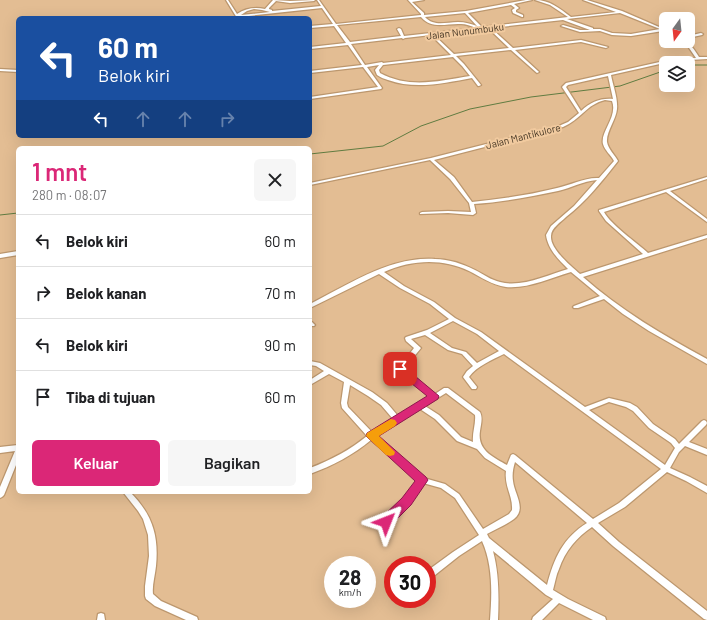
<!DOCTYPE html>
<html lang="id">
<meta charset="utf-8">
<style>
:root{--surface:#fff;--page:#f6f6f6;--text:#202124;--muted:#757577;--line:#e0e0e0;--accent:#db2777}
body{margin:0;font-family:Barlow,sans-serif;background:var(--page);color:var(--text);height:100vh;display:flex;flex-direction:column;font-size:15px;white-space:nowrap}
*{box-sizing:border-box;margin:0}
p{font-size:13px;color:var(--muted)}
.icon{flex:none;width:22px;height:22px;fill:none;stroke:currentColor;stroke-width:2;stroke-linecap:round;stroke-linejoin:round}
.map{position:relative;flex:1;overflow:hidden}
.side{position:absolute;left:16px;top:146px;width:296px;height:348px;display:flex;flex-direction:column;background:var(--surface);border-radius:6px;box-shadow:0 4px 16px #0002}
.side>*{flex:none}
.top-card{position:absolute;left:16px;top:16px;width:296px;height:122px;border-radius:6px;box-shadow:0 4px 16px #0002;background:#1a4fa0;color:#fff;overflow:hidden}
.needle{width:26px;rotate:195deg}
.controls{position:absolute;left:659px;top:12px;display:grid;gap:8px}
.controls a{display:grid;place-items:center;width:36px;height:36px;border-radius:6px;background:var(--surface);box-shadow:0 4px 16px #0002;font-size:20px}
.speed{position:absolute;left:324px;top:556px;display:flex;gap:8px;font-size:20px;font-weight:700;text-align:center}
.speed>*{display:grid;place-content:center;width:52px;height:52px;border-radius:50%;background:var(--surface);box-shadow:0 4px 16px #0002;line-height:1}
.speed small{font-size:10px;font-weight:400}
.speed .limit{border:6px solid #d22;background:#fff;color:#111}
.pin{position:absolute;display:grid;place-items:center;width:34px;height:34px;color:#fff;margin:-17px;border-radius:8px;box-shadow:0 2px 6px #0006}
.me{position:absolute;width:44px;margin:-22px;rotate:45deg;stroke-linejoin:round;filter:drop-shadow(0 0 3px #0008)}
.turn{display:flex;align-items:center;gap:14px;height:84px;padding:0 16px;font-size:18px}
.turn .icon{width:52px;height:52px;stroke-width:2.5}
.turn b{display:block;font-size:28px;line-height:34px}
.lanes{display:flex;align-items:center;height:38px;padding:0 16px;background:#0003;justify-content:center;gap:20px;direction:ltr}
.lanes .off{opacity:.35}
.round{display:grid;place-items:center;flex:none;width:42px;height:42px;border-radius:6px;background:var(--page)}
.headline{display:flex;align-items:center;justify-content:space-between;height:68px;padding:0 16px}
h1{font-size:24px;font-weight:600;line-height:30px;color:var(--accent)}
.cta{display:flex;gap:8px;margin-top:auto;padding:8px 16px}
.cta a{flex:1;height:46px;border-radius:6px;background:var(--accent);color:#fff;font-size:16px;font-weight:600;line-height:46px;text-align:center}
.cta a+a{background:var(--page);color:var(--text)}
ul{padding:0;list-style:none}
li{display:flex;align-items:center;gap:12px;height:52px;padding:0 16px;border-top:1px solid var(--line)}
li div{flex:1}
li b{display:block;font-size:15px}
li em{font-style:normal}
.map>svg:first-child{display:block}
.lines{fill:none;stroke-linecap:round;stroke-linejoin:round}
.stream{stroke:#607c41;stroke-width:1}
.street-casing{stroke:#bc976e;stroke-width:2.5}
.street{fill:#fff;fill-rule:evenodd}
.route{fill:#db2777;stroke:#8e194d}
.slow{fill:#f59e0b}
.labels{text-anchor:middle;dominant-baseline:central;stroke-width:4;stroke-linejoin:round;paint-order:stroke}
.far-street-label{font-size:10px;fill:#453624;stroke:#f1ca9f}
</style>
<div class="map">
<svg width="707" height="620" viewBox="0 0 707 620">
<rect width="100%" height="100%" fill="#e3bd93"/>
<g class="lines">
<path class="stream" d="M688,65H707
M310,154L383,146L421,126L470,109L531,97L620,86L666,70
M0,215L18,213"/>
<defs>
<path id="street" d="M226,0H228L237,14C246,8 255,7 265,9L273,0L290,1L315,0L314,1L290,3L276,1L269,8V9L272,10V11L321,6L317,0H319L336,24L421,15V14L408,0H424L412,2L424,13V15L466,11L526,0H532L514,4L519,8L516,10V12L523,15V17H522L513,13L512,10L515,8L511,5L468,13L482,27L568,17L550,5L535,0C550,0 559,8 571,17L616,12L583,0H587L622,11L666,30V32L663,31L631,36L612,35L600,31L580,32L561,26L563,25L580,30H590L563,20L491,28L513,48L581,40L608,47L606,48L581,42L515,50L538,71L539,72L537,73L511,50L456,56L464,64L481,85L479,86H478L472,78C445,83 415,90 388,80C384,79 380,77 377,75L375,70L379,65L367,67L382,88L381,89L310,99V97L378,87L363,67L310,73V71L362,65L348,45L310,49V47L346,43L334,26L310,28V26L333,24L322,8L239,17L241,18H237ZM254,9L262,10L270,12L241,15L247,11ZM465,13L477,26C471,24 465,22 458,22C446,22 434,27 425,17ZM620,13L660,29L631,34L612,33L600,29H593V28L567,19ZM421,17C432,30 447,23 461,24C466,24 471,26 476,28L404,36L401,29L399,28L397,29L401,36L350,42L337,25ZM488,28L509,48L454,54L434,35ZM431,35L451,55L383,63L382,62L365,65L351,44L402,38L403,39L405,38ZM453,57L462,66L470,76C438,81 410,89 380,73L379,70L383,65Z
M701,33L703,34L702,35L688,38V36Z
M681,41C690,41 695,51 699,57H707V59L673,61L611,75C613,86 618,98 617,109C616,120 606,132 607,142C608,149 615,155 618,161C603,180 586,202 566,217C561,222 551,228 551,236C550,249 571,266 580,274L643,254L606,221L599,211V210L707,177V179L670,191L707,219V222L666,192L604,212C611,225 636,242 648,253L707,235V238L583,277C620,310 663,335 707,359V364L649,331L623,314L604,299L578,308H574L573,307L574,306L600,296L571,272C550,278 528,289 506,287C492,285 481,277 469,271C442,258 411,260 384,272L404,286L434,302L455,318L481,332L585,407L609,398L630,403L637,407L653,424L675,439L679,444L702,421L704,420L706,421L707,423L706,425L689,442L707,449V455L685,446L679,452L670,468L690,477L707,486V493L686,481L667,472L625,507L598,523L619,542L707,611V620L704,619L613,546L592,527C577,537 565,551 559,569C556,575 555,583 553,590L568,599L605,617L606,620H593L559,603L542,620H532L533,617L553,599L546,595L493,551C499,573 499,597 498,620H490C492,594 493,565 482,541L459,556L430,579L427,580V571L453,552L479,535L455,498L441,488L423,483L408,503L389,524L386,525L383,524L382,522L383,520L404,499L418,480L371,440C353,455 332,466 310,474V468C331,460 350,450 367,436L342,408L341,403L344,382L329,374L310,385V380L324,371L316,366L310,365V361L320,363L372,392L387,403L398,416L417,405L418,403L430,397L393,366L394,364H396L400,366L414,348L406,341L405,338L406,337L427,330L449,319L430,304L400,288L379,274L310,308V304C348,285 390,256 435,259C449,259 463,264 475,270C483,274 491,280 500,282C521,288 548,275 568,269C558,259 548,249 546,235L551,226L574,206L597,180C583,181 571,188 558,191C530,197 502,202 474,204L476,213L473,215L448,213L420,214V213L422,212L448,211L471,212L469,203L450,179L430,160L310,185V183L431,158L561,125L568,122L579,113L562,87L566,83L673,59L696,58L687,45ZM608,76L613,99C600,98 591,102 581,111L566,87L568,85ZM605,100L612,101C618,117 600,132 603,144C605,151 611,155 614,161L599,178C585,177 571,185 557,188C529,195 501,199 472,202L454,177L434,160L563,127C580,120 587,104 605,100ZM453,321L477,334L499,351L477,363L466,352L452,348L430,333ZM425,335L448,350L462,354L473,366L467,371L463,377L472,389H476L477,387L469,377C477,366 492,360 504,354L661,469L619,503L593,519L515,455L513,454L511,455L507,465C493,457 477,450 480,431C481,424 483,418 480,412L448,388H444L435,394L404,369L421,348L411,339ZM350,385L368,396L381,405L393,419L372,432L348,407L347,403ZM446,393L475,415C476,424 472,433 473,442L461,437L439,415L425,406ZM609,402L626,407L633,411L649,428L671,443L675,448L665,465L589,410ZM420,409L435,419L457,441L477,449L485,458L506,471C504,486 513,496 512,510L509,514L483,529L459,494L445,484L424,478L376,436ZM515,462L587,523C563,538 554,558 547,585L489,538L487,534C496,529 506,525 514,519C527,509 514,493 513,481C512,475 513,468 515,462Z
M0,69L18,70V72L0,71Z
M18,251V255L0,258V254Z
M310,321L312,322L315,325L314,326H310Z
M18,445V460L4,495L2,497L0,498V487L15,451L0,453V447Z
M123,492H130C152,514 159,535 156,566C155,576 152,585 153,594L161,601L197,617L198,620H186L155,606L146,599L145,596V586L149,556L148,535L143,519L138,511Z
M101,613L104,614L105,620H97L98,614Z"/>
</defs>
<use href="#street" class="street-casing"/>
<use href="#street" class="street"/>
</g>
<path class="route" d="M400,365L403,366L439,396L438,399L379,436L426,477L428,480L411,505L390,526L386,527L381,526L380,522L381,518L402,498L415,481L366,436L367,433L427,396L396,371L395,369L396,366Z"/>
<path class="slow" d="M391,419L395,420L397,423L395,426L379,436L395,452L394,455L390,456L386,455L366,436L367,433Z"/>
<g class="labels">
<g class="far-street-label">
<text transform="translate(465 31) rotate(-7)">Jalan Nunumbuku</text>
<text transform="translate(523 136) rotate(-14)">Jalan Mantikulore</text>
</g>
</g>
</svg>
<div class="controls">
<a><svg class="needle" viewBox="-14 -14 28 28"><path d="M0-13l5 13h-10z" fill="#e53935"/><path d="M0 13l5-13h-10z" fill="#757577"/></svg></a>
<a><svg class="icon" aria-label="layers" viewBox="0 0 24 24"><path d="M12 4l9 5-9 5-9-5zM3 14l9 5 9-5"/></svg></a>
</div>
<div class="speed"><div>28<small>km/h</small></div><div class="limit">30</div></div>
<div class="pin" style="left:400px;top:369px;background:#d93025"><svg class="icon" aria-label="arrive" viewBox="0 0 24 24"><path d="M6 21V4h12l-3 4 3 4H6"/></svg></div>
<svg class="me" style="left:386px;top:522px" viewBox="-20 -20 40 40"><path d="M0-17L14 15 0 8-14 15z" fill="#db2777" stroke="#fff" stroke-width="4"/></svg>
<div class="top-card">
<div class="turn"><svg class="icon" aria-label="left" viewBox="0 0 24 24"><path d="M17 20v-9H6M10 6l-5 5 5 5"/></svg><div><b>60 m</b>Belok kiri</div></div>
<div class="lanes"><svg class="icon" aria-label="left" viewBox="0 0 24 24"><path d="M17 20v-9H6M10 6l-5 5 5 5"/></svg><svg class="icon off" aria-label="ahead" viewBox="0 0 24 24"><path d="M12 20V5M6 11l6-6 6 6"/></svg><svg class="icon off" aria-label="ahead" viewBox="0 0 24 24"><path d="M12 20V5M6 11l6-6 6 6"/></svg><svg class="icon off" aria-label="right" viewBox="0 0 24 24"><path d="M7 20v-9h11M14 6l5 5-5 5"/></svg></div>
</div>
<section class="side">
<div class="headline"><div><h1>1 mnt</h1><p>280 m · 08:07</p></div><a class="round"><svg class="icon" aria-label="close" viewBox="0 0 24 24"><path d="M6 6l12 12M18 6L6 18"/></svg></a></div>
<ul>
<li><svg class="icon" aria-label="left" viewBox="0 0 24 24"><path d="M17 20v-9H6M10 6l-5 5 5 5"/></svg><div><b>Belok kiri</b></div><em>60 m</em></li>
<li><svg class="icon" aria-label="right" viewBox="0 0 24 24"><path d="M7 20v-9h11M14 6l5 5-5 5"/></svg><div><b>Belok kanan</b></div><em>70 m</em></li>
<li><svg class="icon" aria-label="left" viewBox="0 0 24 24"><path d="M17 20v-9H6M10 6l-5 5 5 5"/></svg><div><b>Belok kiri</b></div><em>90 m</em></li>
<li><svg class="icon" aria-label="arrive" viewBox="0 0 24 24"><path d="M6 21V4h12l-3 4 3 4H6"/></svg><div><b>Tiba di tujuan</b></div><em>60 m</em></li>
</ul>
<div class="cta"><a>Keluar</a><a>Bagikan</a></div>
</section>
</div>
